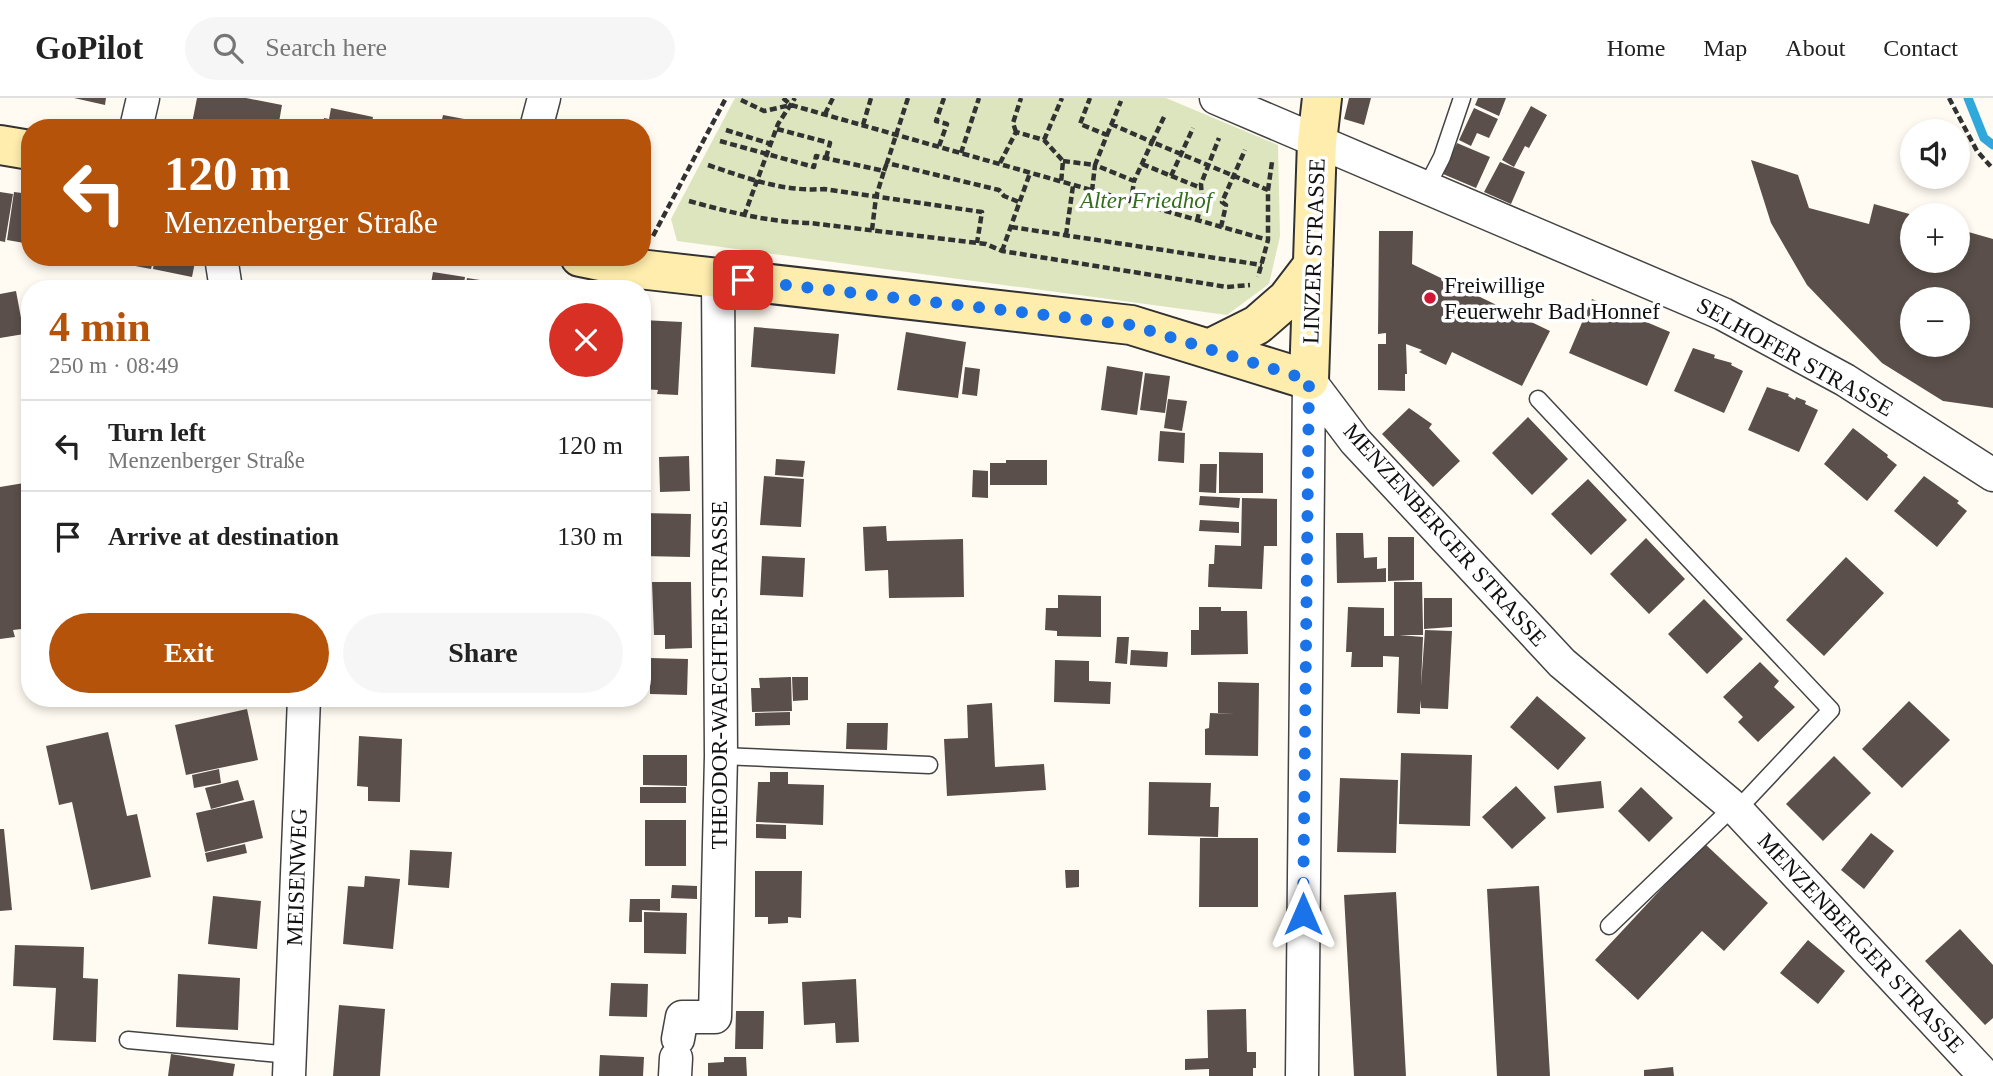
<!DOCTYPE html>
<meta charset="utf-8">
<style>
:root{--surface:#fff;--page:#f6f6f6;--text:#222;--muted:#767676;--line:#e0e0e0;--accent:#b45309}
body{margin:0;font-family:"Times New Roman",serif;background:var(--page);color:var(--text);height:100vh;display:flex;flex-direction:column;font-size:26px;white-space:nowrap}
*{box-sizing:border-box;margin:0}
p{font-size:23px;color:var(--muted)}
.icon{flex:none;width:38px;height:38px;fill:none;stroke:currentColor;stroke-width:2;stroke-linecap:round;stroke-linejoin:round}
.map{position:relative;flex:1;overflow:hidden}
.panel{position:absolute;left:21px;top:182px;width:630px;height:427px;display:flex;flex-direction:column;background:var(--surface);border-radius:28px;box-shadow:0 4px 10px #0003}
.panel>*{flex:none}
.banner{position:absolute;left:21px;top:21px;width:630px;height:147px;border-radius:28px;box-shadow:0 4px 10px #0003;background:#b45309;color:#fff;overflow:hidden}
.controls{position:absolute;left:1900px;top:21px;display:grid;gap:14px}
.controls a{display:grid;place-items:center;width:70px;height:70px;border-radius:50%;background:var(--surface);box-shadow:0 4px 10px #0003;font-size:35px}
.pin{position:absolute;display:grid;place-items:center;width:60px;height:60px;color:#fff;margin:-30px;border-radius:14px;box-shadow:0 4px 10px #0006}
.me{position:absolute;width:77px;margin:-38px;rotate:0deg;stroke-linejoin:round;filter:drop-shadow(0 0 5px #0008)}
.turn{display:flex;align-items:center;gap:24px;height:147px;padding:0 28px;font-size:32px}
.turn .icon{width:91px;height:91px;stroke-width:2.5}
.turn b{display:block;font-size:49px;line-height:60px}
.round{display:grid;place-items:center;flex:none;width:74px;height:74px;border-radius:37px;background:var(--page)}
.head{display:flex;align-items:center;justify-content:space-between;height:119px;padding:0 28px}
h1{font-size:42px;font-weight:700;line-height:52px;color:var(--accent)}
.primary-button{display:flex;gap:14px;margin-top:auto;padding:14px 28px}
.primary-button a{flex:1;height:80px;border-radius:42px;background:var(--accent);color:#fff;font-size:28px;font-weight:700;line-height:80px;text-align:center}
.primary-button a+a{background:var(--page);color:var(--text)}
ul{padding:0;list-style:none}
li{display:flex;align-items:center;gap:21px;height:91px;padding:0 28px;border-top:2px solid var(--line)}
li div{flex:1}
li b{display:block;font-size:26px}
li em{font-style:normal}
header{display:flex;align-items:center;gap:42px;box-sizing:border-box;height:98px;padding:0 35px;background:var(--surface);border-bottom:2px solid var(--line)}
header strong{font-size:33px}
nav{display:flex;gap:38px;margin-inline-start:auto;font-size:24px}
.search{width:490px;height:63px;background:var(--page);display:flex;align-items:center;gap:18px;box-sizing:border-box;padding:0 24px;border-radius:38px;color:var(--muted);font-size:26px}
.map>svg:first-child{display:block}
.cemetery{fill:#dde5bf}
.lines{fill:none;stroke-linecap:round;stroke-linejoin:round}
.stream{stroke:#2fa9dc;stroke-width:9}
.building{fill:#5a4f4a;fill-rule:evenodd}
.service-casing{stroke:#434343;stroke-width:19}
.minor-casing{stroke:#434343;stroke-width:35}
.secondary-casing{stroke:#323232;stroke-width:42}
.path{stroke:#323232;stroke-width:4.5;stroke-dasharray:7 3.5;stroke-linecap:butt}
.service{stroke:#fff;stroke-width:16}
.minor{stroke:#fff;stroke-width:32}
.secondary{stroke:#ffedad;stroke-width:38}
.route{stroke:#1a73e8;stroke-width:12;stroke-dasharray:0 21.6}
.poi-dot{fill:#d01733;stroke:#fff;stroke-width:2.5}
.labels{text-anchor:middle;dominant-baseline:central;stroke-width:7;stroke-linejoin:round;paint-order:stroke}
.park-label{font-size:23px;font-style:italic;fill:#336f18;stroke:#fff}
.street-label{font-size:23px;fill:#101010;stroke:#fff}
.poi-label{font-size:23px;fill:#101010;stroke:#fff;text-anchor:start}
</style>
<header>
<strong>GoPilot</strong>
<div class="search"><svg class="icon" aria-label="search" viewBox="0 0 24 24"><circle cx="10" cy="10" r="6"/><path d="M15 15l6 6"/></svg>Search here</div>
<nav><a>Home</a><a>Map</a><a>About</a><a>Contact</a></nav>
</header>
<div class="map">
<svg width="1993" height="978" viewBox="0 0 1993 978">
<rect width="100%" height="100%" fill="#fffbf2"/>
<path class="cemetery" d="M735,0H1166L1278,47L1280,138L1269,186L1227,217L677,143L671,121Z"/>
<g class="lines">
<path class="stream" d="M1968,0L1984,40L1993,47"/>
</g>
<path class="building" d="M74,0H106L105,7Z
M197,0H246L282,7L278,30H191Z
M1349,0H1371L1364,27L1344,21Z
M1478,0H1506L1499,18L1475,7Z
M1531,8L1547,17L1529,50L1525,48L1514,69L1502,62Z
M331,10L373,19L371,30H322L324,20L329,21Z
M1474,10L1498,21L1489,40L1477,35L1471,48L1459,42Z
M443,17L480,24L478,30H440Z
M1457,45L1490,59L1476,90L1443,76Z
M1751,62L1798,77L1809,110L1869,126L1874,106L1913,117V163H1958V131L1993,141V310L1943,303L1882,265L1807,187L1771,125ZM1913,201H1958V247H1913Z
M642,64L651,67L643,97L642,96Z
M1500,64L1525,74L1511,106L1484,94Z
M0,94L13,96L5,144L0,143Z
M14,94L30,96V146L7,142Z
M1379,133H1413L1412,166L1550,233L1522,288L1452,254L1446,267L1419,254L1422,252L1406,246L1407,276H1405V293L1378,292V246H1386V235L1378,236Z
M109,159H154L151,171L109,163Z
M155,159H196L192,179L153,171Z
M433,174L465,179L463,191H430Z
M467,180L506,186L505,191H465Z
M521,182L542,186L541,191H522Z
M16,193L24,236L0,240V196Z
M1592,201L1670,234L1647,288L1569,255Z
M642,222L682,224L678,297L657,296L658,292L642,291Z
M754,229L839,236L835,276L751,269Z
M906,234L966,244L958,300L897,292Z
M1693,250L1715,257L1714,260L1732,265L1731,267L1743,273L1724,315L1674,293Z
M1107,268L1143,274L1137,317L1101,312Z
M965,269L980,271L977,298L962,296Z
M1145,275L1170,278L1165,315L1140,312Z
M1767,289L1789,296L1788,298L1795,302L1796,299L1806,303L1805,306L1818,312L1799,354L1748,332Z
M1168,301L1187,303L1182,333L1164,330Z
M1409,310L1432,326L1429,330L1460,363L1433,389L1382,336Z
M1528,319L1568,361L1532,397L1492,355Z
M1853,330L1888,357L1887,359L1897,367L1867,403L1824,366Z
M1160,333L1185,335L1184,365L1158,363Z
M1219,354L1263,355V395H1219Z
M689,358L690,393L660,394L659,359Z
M776,361L805,363L803,379L775,377Z
M1006,362H1047V387H990V365H1006Z
M1200,366H1217L1216,395L1199,394Z
M973,372L988,373V400L972,399Z
M764,378L804,381L801,429L760,427Z
M1924,378L1959,403L1957,405L1967,413L1937,449L1894,413Z
M1588,381L1627,422L1591,457L1551,416Z
M30,384V530L13,532L15,539L0,541V389Z
M1200,398L1240,400L1239,410L1199,407Z
M1242,400L1277,401V448H1264L1262,491L1208,489L1209,466H1214L1215,447L1241,448Z
M642,415L691,416L690,459L642,458Z
M1200,422L1239,424V435L1199,433Z
M886,428L887,443L963,441L964,499L889,500L888,472L865,473L863,429Z
M1336,435H1363L1364,460L1377,459V471L1386,470V484L1337,485Z
M1388,439H1414V482L1388,483Z
M1646,440L1685,481L1649,516L1610,476Z
M762,458L805,460L803,499L760,497Z
M1846,459L1884,495L1824,558L1786,522Z
M652,484H691L692,550L665,551V537H654Z
M1394,484H1422L1423,531H1418H1423V537H1399L1423,539L1421,588L1425,532L1452,533L1448,611L1421,610L1420,602V616L1397,615L1399,559L1383,558V569H1351L1352,554H1346L1348,509L1384,510V538H1394Z
M1058,497L1101,498V539L1057,538V533L1045,532L1046,510H1058Z
M1424,500H1452V529L1424,531Z
M1704,501L1743,541L1707,576L1668,536Z
M1199,509H1221V513H1247L1248,556L1191,557V532H1199Z
M1117,539H1129L1127,566L1115,565Z
M1131,552L1168,554L1167,569L1130,567Z
M650,560L688,561L687,597L650,596Z
M1055,562L1089,563V583L1111,584L1110,606L1054,604Z
M1760,564L1779,583L1774,589L1795,609L1758,644L1738,624L1743,619L1723,599Z
M791,579L792,613L752,614L751,590H760L759,580Z
M792,579H808V602L793,603Z
M1218,584L1259,585L1258,658L1205,657V631L1209,630L1210,615L1236,616L1218,615Z
M1537,598L1586,640L1558,672L1510,629Z
M1909,603L1950,642L1902,690L1862,651Z
M992,605L995,669L1044,666L1046,692L947,698L944,641L968,640L967,607Z
M247,611L258,662L186,677L175,627Z
M790,614V627L755,628V615Z
M847,625H888L887,652L846,651Z
M108,634L127,718L137,716L151,779L91,792L72,704L59,707L46,648Z
M359,638L402,641L400,704L368,703V689L357,688Z
M1401,655L1472,657L1470,728L1399,726Z
M643,657H687V688L643,687Z
M1834,658L1871,695L1823,743L1786,706Z
M219,671L221,685L194,690L192,677Z
M770,674H788V686L824,687L823,727L756,724L758,684H770Z
M1340,680L1398,682L1396,755L1337,754Z
M238,682L244,702L211,711L205,690Z
M1601,683L1604,710L1557,715L1554,688Z
M1149,684L1211,685L1210,709H1219L1218,739L1148,737Z
M1516,688L1546,720L1512,751L1482,719Z
M640,689H686V705H640Z
M1641,689L1673,720L1649,744L1618,713Z
M254,702L263,740L205,754L196,715Z
M645,722H686V768H645Z
M756,726L786,727V741L756,740Z
M0,731H4L12,812L0,813Z
M1871,735L1894,753L1864,791L1841,772Z
M1200,740H1258V809H1199Z
M1704,745L1768,805L1724,853L1702,833L1638,902L1595,862Z
M245,746L247,755L207,764L205,755Z
M410,752L452,754L449,790L408,787Z
M1065,772H1079V789L1066,790Z
M755,773H802L801,820L788,819V825L768,826V819H755Z
M365,778L400,781L393,851L343,846L348,788L364,789Z
M672,787L697,788V801L671,800Z
M1539,788L1550,978H1497L1487,791Z
M1396,794L1406,978H1354L1344,797Z
M213,798L261,803L257,851L208,846Z
M630,801H660V813L642,812V824H629Z
M644,814L687,815L686,856L644,855Z
M1960,831L1993,867V920L1985,927L1925,863Z
M1808,842L1845,873L1818,906L1780,875Z
M15,847L84,849L83,880L98,881L96,944L53,942L56,890L13,888Z
M178,876L240,880L238,932L176,929Z
M856,881L859,944L836,945L835,925L804,927L802,884Z
M611,885L648,886L647,919L609,918Z
M339,907L385,911L380,978H333Z
M1246,911L1247,954H1256V970H1253V978H1209V971L1185,972V961L1208,960L1207,912Z
M736,913H764L763,951H735Z
M171,956L235,966L233,978H168Z
M600,957L644,959L643,978H599Z
M724,959H746L747,978H708V965L724,964Z
M1673,969L1674,978H1644V972Z"/>
<g class="lines">
<defs>
<path id="service" d="M1426,90L1442,59L1462,0
M1538,301L1831,612L1737,712
M721,658L929,667
M1609,828L1733,709
M128,942L291,957"/>
<path id="minor" d="M1216,0L1723,216L1845,282L1993,377
M136,30L143,0
M536,30L544,0
M221,159L226,191
M1309,282L1355,343L1562,565L1737,712L1985,978
M678,941L682,919H715L721,658L718,179
M289,978L304,600
M675,978L676,960
M1302,978L1309,282"/>
<path id="secondary" d="M0,47L30,52
M580,159L639,171L1131,227L1309,282L1317,44L1322,0
M1209,251L1257,227L1287,201L1313,167"/>
</defs>
<use href="#service" class="service-casing"/>
<use href="#minor" class="minor-casing"/>
<use href="#secondary" class="secondary-casing"/>
<path class="path" d="M783,0L791,7L1268,142
M908,0L887,65L999,92L1004,98L1019,104
M1949,0L1977,53L1993,71
M741,2L764,13L791,7
M825,16L833,0
M1164,19L1152,44L1268,92V142L1258,179
M1111,26L1152,44L1134,83
M863,27L871,0
M777,31L830,45L826,60
M726,32L771,46
M1016,34L1013,25L1021,0
M1107,37L1121,3
M1044,42L1062,0
M720,43L814,69L816,58L884,73L887,65
M939,48L947,26L936,23L944,0
M961,55L979,0
M1063,63L1095,67L1107,37L1080,26L1090,0
M1000,65L1016,34L1044,42L1063,63L1061,85
M1142,66L1201,90
M708,67C747,80 782,94 824,91L982,114L977,145
M1171,78L1193,30
M1268,92L1272,64
M1092,93L1095,67L1134,83L1131,104
M689,103C729,114 768,124 810,125L986,146L1002,153L1227,189L1250,187
M744,118L778,26L795,0
M1197,123L1202,102L1201,86L1219,40
M1011,129L1262,167
M1221,129L1226,107L1222,104L1245,52
M872,132L876,99L884,73
M1066,137L1073,88
M653,138L726,0
M1002,153L1030,75"/>
<use href="#service" class="service"/>
<use href="#minor" class="minor"/>
<use href="#secondary" class="secondary"/>
</g>
<g class="lines">
<path class="route" d="M743,182L1131,227L1309,282L1303,816"/>
</g>
<circle class="poi-dot" cx="1430" cy="200" r="7"/>
<g class="labels">
<g class="park-label">
<text x="1146" y="102">Alter Friedhof</text>
</g>
<g class="street-label">
<text transform="translate(1314 153) rotate(-88)">LINZER STRASSE</text>
<text transform="translate(1795 259) rotate(29)">SELHOFER STRASSE</text>
<text transform="translate(1445 437) rotate(48)">MENZENBERGER STRASSE</text>
<text transform="translate(719 577) rotate(-90)">THEODOR-WAECHTER-STRASSE</text>
<text transform="translate(297 779) rotate(-88)">MEISENWEG</text>
<text transform="translate(1861 845) rotate(47)">MENZENBERGER STRASSE</text>
</g>
<g class="poi-label">
<text x="1444" y="187">Freiwillige<tspan x="1444" dy="26">Feuerwehr Bad Honnef</tspan></text>
</g>
</g>
</svg>
<div class="controls">
<a><svg class="icon" aria-label="sound" viewBox="0 0 24 24"><path d="M4 9h4l5-4v14l-5-4H4zM17 9q2 3 0 6"/></svg></a>
<a>+</a>
<a>−</a>
</div>
<div class="pin" style="left:743px;top:182px;background:#d93025"><svg class="icon" aria-label="arrive" viewBox="0 0 24 24"><path d="M6 21V4h12l-3 4 3 4H6"/></svg></div>
<svg class="me" style="left:1303px;top:816px" viewBox="-20 -20 40 40"><path d="M0-17L14 15 0 8-14 15z" fill="#1a73e8" stroke="#fff" stroke-width="4"/></svg>
<div class="banner">
<div class="turn"><svg class="icon" aria-label="left" viewBox="0 0 24 24"><path d="M17 20v-9H6M10 6l-5 5 5 5"/></svg><div><b>120 m</b>Menzenberger Straße</div></div>
</div>
<section class="panel">
<div class="head"><div><h1>4 min</h1><p>250 m · 08:49</p></div><a class="round" style="background:#d93025;color:#fff"><svg class="icon" aria-label="close" viewBox="0 0 24 24"><path d="M6 6l12 12M18 6L6 18"/></svg></a></div>
<ul>
<li><svg class="icon" aria-label="left" viewBox="0 0 24 24"><path d="M17 20v-9H6M10 6l-5 5 5 5"/></svg><div><b>Turn left</b><p>Menzenberger Straße</p></div><em>120 m</em></li>
<li><svg class="icon" aria-label="arrive" viewBox="0 0 24 24"><path d="M6 21V4h12l-3 4 3 4H6"/></svg><div><b>Arrive at destination</b></div><em>130 m</em></li>
</ul>
<div class="primary-button"><a>Exit</a><a>Share</a></div>
</section>
</div>
